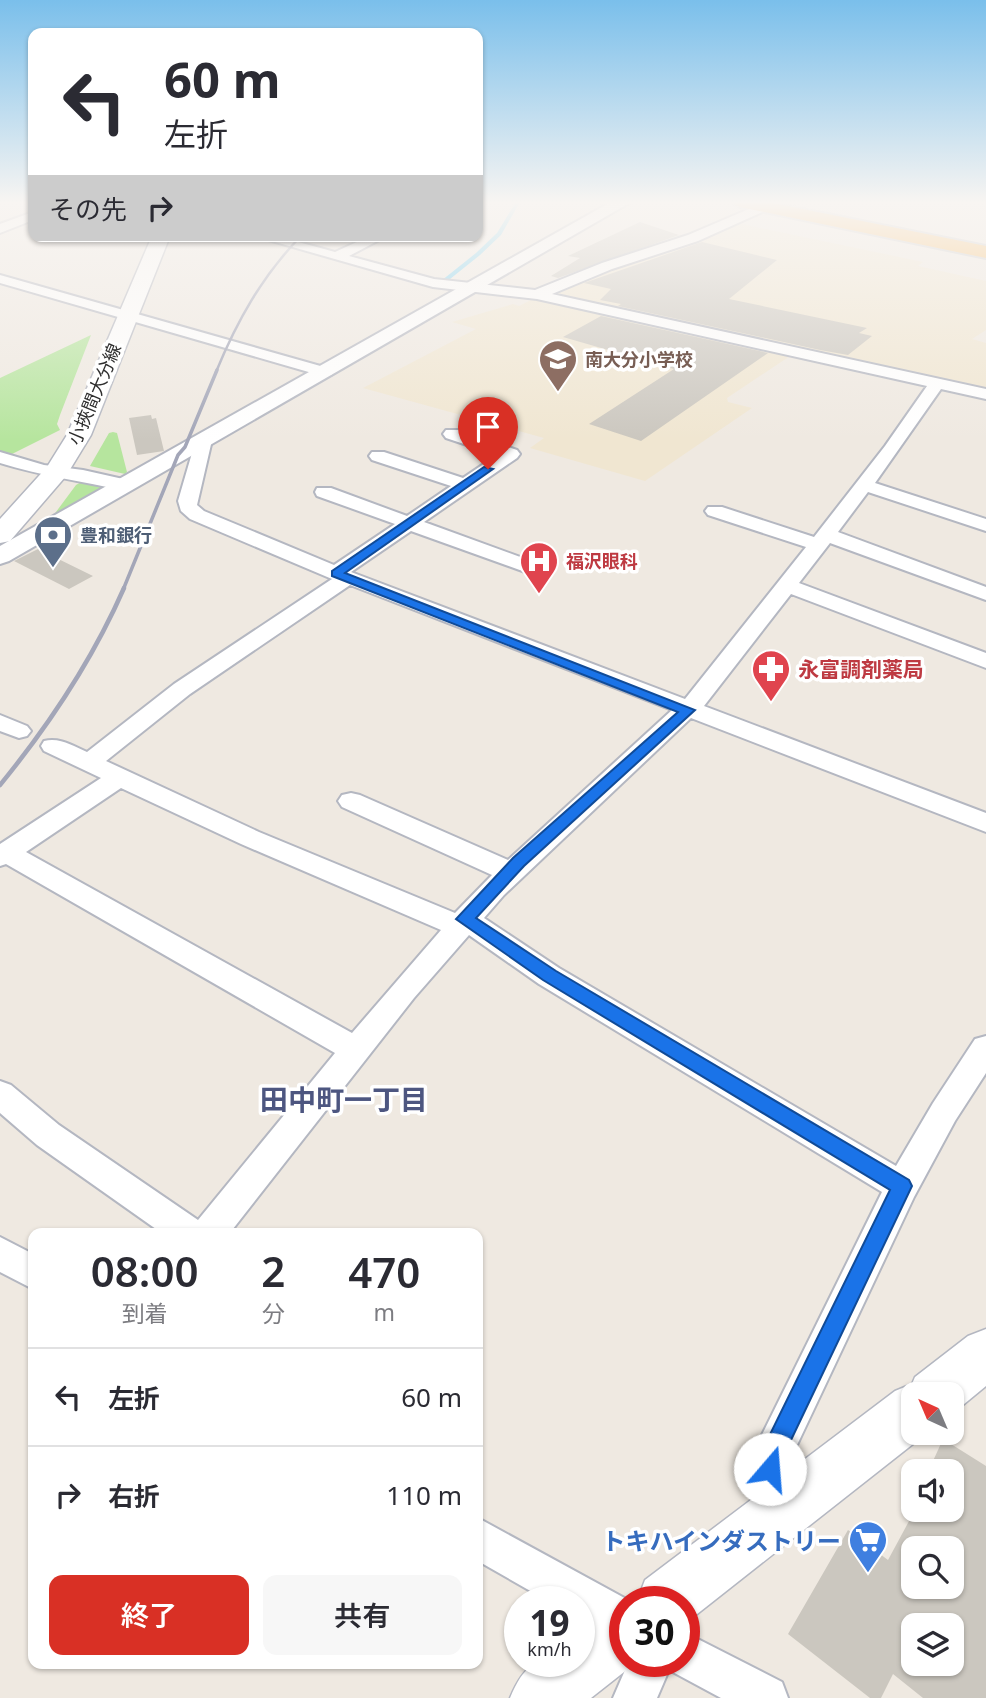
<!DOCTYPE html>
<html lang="ja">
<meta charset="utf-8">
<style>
:root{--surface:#fff;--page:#f7f7f7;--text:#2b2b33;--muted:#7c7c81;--line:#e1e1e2;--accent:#d93025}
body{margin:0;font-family:"Noto Sans","Noto Sans JP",sans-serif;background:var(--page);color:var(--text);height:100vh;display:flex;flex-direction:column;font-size:26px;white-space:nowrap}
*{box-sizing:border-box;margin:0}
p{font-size:23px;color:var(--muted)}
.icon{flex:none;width:38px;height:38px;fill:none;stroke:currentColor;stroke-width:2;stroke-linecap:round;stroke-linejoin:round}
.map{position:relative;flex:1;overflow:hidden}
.drawer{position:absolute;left:28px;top:1228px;width:455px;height:441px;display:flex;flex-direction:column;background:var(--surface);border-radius:14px;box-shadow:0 2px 5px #0004}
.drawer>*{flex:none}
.top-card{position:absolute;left:28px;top:28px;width:455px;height:214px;border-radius:14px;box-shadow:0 2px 5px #0004;background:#fff;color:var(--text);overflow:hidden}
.needle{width:46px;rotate:316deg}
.fabs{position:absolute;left:901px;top:1382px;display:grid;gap:14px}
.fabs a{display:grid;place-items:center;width:63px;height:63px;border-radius:14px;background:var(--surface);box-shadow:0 2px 5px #0004;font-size:35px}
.speed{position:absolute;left:504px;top:1586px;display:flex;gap:14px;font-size:35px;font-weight:700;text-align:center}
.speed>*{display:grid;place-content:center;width:91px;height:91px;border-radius:50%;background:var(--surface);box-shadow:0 2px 5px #0004;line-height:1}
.speed small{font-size:18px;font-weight:400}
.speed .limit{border:10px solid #d22;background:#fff;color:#111}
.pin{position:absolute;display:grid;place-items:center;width:60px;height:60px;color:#fff;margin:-72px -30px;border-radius:50% 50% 50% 0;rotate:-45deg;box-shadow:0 0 7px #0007}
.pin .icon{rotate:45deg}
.me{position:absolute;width:77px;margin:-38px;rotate:18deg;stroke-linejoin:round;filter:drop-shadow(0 0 5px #0008)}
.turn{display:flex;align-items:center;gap:24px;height:147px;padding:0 21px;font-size:32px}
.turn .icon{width:91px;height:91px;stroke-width:2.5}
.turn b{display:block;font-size:49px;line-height:60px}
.then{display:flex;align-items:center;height:66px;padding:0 21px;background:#0003;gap:14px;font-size:26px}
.eta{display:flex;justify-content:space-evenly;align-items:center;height:119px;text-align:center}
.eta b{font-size:42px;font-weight:600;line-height:49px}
.action{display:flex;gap:14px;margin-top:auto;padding:14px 21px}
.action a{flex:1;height:80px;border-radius:14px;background:var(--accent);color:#fff;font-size:28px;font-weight:600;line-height:80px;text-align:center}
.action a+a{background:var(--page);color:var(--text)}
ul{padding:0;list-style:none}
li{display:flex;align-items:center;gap:21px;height:98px;padding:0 21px;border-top:2px solid var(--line)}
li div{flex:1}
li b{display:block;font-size:26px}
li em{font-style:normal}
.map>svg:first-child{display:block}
.education{fill:#f0e6d1}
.green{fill:#b6e59e}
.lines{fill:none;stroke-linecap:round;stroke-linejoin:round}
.stream{fill:#75cff0;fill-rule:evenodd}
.building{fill:#cbc7bf;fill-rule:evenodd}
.minor-casing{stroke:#b4b7c1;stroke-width:4}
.tertiary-casing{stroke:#b4b7c1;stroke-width:4}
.secondary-casing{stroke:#b4b7c1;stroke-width:3}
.trunk-casing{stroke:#c9c9c9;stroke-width:4}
.minor{fill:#fff;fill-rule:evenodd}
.tertiary{fill:#fff;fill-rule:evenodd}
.secondary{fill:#fff;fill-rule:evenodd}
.trunk{fill:#f8ba60;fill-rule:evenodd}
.rail-far2{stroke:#a3a6b8;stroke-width:2.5}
.rail-far1{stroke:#a3a6b8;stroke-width:3.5}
.rail{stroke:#a3a6b8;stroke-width:4.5}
.route{fill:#1a73e8;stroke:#114b97;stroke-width:2}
.labels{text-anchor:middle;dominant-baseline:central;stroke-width:7;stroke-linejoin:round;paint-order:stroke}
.far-education-label{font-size:18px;font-weight:bold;fill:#785e54;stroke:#fff;text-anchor:start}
.far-street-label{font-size:18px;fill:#2e2e2e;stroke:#fff}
.far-service-label{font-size:18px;font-weight:bold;fill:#4e5e75;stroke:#fff;text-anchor:start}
.far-health-label{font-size:18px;font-weight:bold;fill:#be3a42;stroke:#fff;text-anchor:start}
.health-label{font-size:21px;font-weight:bold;fill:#be3a42;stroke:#fff;text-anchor:start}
.near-shop-label{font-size:24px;font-weight:bold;fill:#366cbe;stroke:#fff;text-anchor:end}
.near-neighbourhood-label{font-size:28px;font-weight:bold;fill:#4d5680;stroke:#fff}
</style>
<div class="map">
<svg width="986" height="1698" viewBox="0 0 986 1698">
<rect width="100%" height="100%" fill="#efe9e1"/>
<path class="education" d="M732,222L923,262L918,266L986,281V330L972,339L986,343V391L557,294L613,268L655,256Z
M533,299L602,314L790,356L727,398L728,402L752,408L645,481L530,448L544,438L363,388L476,329L452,322L513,304L519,306Z"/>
<path class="green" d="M91,335L60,415L57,424L60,430L8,456L0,454V378Z
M113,432L117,433L127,472L125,474L90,466L109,433Z
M83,481L108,487L56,517L53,516L76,485Z"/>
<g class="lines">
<path class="stream" d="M516,202H520L501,235L480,255L445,283H441V281L476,253L497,233Z"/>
</g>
<path class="building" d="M640,222L679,235L558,278L551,276L580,258L568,256Z
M702,242L777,260L729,299L867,328L859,333L872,336L848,355L820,350L618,306L621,304L600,300L611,289L584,283Z
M601,316L768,353L641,441L589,424L674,369L563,337Z
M151,415L152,419L156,418L164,451L137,455L129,418Z
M38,549L93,576L69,589L14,561Z
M943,1439L986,1466V1698H923L893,1674L881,1698H870L788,1634L848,1530L888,1560L915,1510H952V1472H928ZM914,1549H952V1587H914ZM914,1626H952V1664H914Z"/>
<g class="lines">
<defs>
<path id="minor" d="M763,203L769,207L767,210L698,241L612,269L552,294L986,389V399L941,389L875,483L986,519V531L868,492L838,532L986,587V600L830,543L799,583L986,653V668L791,594L704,706L986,813V832L691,718L504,895L484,918L559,968L896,1166L933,1103L975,1039L986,1036V1073L955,1121L914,1197L789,1462L811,1505L805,1519L791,1525C766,1515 754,1486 749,1461L882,1192L539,984L469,935L414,998L229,1234H163L37,1145L0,1113V1081L11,1085L59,1125L198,1220L335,1053L6,864L0,866V844L101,778L44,751L41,746L44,741C60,737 73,746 87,752L174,684L332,579L190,519L181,511L178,501L197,436L203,435L212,440L197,505L204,511L334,565L395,524L317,496L315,492L317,488H331L407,516L451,486L372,460L369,456L372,452H384L463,478L497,455L446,438L443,434L446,430H458L517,450L520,454L517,458L424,522L542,565L545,569L542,573H528L411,531L351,572L685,699L806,547L708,515L705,511L708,507H722L814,537L885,446L927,386L537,299L433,287L254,236H276L335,252L370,236H387L349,256L434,279L535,290L602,263L688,235ZM350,585L672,710L508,860L360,795L351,793L342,795L338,801L342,807L492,875L455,913L259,832L106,761L190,694ZM121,788L241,844L441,930L352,1033L26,852Z
M33,212V220L0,233V224Z
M0,275L331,369L333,372L331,375H319L0,283Z
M0,452L44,465L83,470L132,481L134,485L125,491C83,481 41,476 0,463Z
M0,715L27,726L31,731L27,736L19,738L0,731Z
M0,1237L33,1254V1289L0,1272Z
M478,1518L630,1601H625V1643L579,1619V1601H548L478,1561Z
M684,1632L782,1682L788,1698H721L669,1670L657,1698H613L629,1661H684Z"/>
<path id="tertiary" d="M611,202H631L9,561L0,564V546Z"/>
<path id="secondary" d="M152,236H170L91,435L66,476L10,541L0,543V519L47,467L67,435Z
M986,1329V1386L952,1414V1395H914V1433H927L687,1622L684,1623V1601H637L645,1580L895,1391L912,1384L915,1377L968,1336Z
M625,1603V1661H638L591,1698H510C527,1657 539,1661 579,1661V1630L604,1612Z"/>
<path id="trunk" d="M731,202H768L986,246V258L740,207Z"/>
</defs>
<use href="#minor" class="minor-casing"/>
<use href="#tertiary" class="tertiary-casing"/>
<use href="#secondary" class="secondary-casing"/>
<use href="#trunk" class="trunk-casing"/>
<use href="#minor" class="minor"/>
<use href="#tertiary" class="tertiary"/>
<use href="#secondary" class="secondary"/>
<use href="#trunk" class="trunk"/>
<path class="rail-far2" d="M216,372C237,321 262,276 301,236"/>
<path class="rail-far1" d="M123,590L178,455L185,447L217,370"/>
<path class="rail" d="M0,785C50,724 92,661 124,588"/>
</g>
<linearGradient id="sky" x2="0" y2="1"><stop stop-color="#7abfeb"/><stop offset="0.46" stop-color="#f8f5f2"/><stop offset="1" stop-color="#f8f5f2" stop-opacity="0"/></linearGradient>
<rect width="986" height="440" fill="url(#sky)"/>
<path class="route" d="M484,467L493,469L345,573L695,710L524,866L476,918L556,971L909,1180L912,1186L781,1461L782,1469L779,1477L770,1481L762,1477L757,1461L890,1190L543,980L456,919L513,858L678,712L332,576V571Z"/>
<defs>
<symbol id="school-pin" viewBox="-11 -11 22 30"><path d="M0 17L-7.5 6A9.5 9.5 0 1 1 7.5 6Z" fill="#8d6e63" stroke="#fff"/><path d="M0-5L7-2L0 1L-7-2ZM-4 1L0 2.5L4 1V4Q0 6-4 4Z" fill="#fff"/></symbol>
<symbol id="bank-pin" viewBox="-11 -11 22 30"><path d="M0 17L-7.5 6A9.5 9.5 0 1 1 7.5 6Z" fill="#5c6f8a" stroke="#fff"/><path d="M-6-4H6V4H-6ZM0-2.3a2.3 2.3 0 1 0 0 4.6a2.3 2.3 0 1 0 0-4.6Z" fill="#fff"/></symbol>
<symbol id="hospital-pin" viewBox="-11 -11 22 30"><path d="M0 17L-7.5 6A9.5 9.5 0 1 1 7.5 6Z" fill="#e0444e" stroke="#fff"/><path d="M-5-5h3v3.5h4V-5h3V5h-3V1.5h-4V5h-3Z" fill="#fff"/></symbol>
<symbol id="pharmacy-pin" viewBox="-11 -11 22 30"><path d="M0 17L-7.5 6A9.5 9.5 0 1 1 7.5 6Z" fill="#e0444e" stroke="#fff"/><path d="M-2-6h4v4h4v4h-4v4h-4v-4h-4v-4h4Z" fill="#fff"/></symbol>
<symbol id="supermarket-pin" viewBox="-11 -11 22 30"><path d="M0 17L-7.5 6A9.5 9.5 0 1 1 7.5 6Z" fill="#3f7fe0" stroke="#fff"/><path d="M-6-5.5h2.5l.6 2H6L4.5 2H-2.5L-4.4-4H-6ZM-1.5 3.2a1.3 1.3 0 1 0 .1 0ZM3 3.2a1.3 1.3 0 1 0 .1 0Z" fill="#fff"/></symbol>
</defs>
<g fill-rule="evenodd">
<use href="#school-pin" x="536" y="337" width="44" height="60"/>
<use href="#bank-pin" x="31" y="513" width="44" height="60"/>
<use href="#hospital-pin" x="517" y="539" width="44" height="60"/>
<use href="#pharmacy-pin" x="749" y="647" width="44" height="60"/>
<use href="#supermarket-pin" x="846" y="1518" width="44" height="60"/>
</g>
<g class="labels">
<g class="far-education-label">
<text x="585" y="359">南大分小学校</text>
</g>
<g class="far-street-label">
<text transform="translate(94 394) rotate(-67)">小挾間大分線</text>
</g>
<g class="far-service-label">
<text x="80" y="535">豊和銀行</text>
</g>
<g class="far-health-label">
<text x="566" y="561">福沢眼科</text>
</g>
<g class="health-label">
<text x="798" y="669">永富調剤薬局</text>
</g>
<g class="near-shop-label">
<text x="841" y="1540">トキハインダストリー</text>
</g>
<g class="near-neighbourhood-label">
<text x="344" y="1099">田中町一丁目</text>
</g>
</g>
</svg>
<div class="fabs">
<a><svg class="needle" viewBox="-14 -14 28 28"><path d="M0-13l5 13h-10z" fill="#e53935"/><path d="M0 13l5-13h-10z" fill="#7c7c81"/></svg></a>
<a><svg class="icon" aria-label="sound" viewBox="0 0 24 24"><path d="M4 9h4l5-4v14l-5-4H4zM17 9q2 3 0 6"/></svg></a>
<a><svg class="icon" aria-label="search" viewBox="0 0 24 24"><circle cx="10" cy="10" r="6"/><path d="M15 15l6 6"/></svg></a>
<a><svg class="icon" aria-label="layers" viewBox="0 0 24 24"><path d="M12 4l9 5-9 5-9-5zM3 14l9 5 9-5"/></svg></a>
</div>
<div class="speed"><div>19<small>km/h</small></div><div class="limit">30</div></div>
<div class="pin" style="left:488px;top:469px;background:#d93025"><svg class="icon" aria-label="arrive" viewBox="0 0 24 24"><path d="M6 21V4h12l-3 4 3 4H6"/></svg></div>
<svg class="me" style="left:770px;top:1469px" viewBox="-20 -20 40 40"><circle r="19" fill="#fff"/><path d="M0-13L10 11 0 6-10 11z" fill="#1a73e8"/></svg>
<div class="top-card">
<div class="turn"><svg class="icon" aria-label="left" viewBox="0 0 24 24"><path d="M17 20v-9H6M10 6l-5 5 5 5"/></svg><div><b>60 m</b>左折</div></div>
<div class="then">その先<svg class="icon" aria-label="right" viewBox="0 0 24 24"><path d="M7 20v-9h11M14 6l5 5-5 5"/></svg></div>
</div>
<section class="drawer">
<div class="eta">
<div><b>08:00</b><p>到着</p></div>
<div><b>2</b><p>分</p></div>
<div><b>470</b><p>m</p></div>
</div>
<ul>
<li><svg class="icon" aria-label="left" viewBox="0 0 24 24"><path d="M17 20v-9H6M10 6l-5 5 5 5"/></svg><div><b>左折</b></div><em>60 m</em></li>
<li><svg class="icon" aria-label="right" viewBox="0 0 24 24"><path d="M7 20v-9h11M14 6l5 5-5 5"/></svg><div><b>右折</b></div><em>110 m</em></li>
</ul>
<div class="action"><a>終了</a><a>共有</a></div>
</section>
</div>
